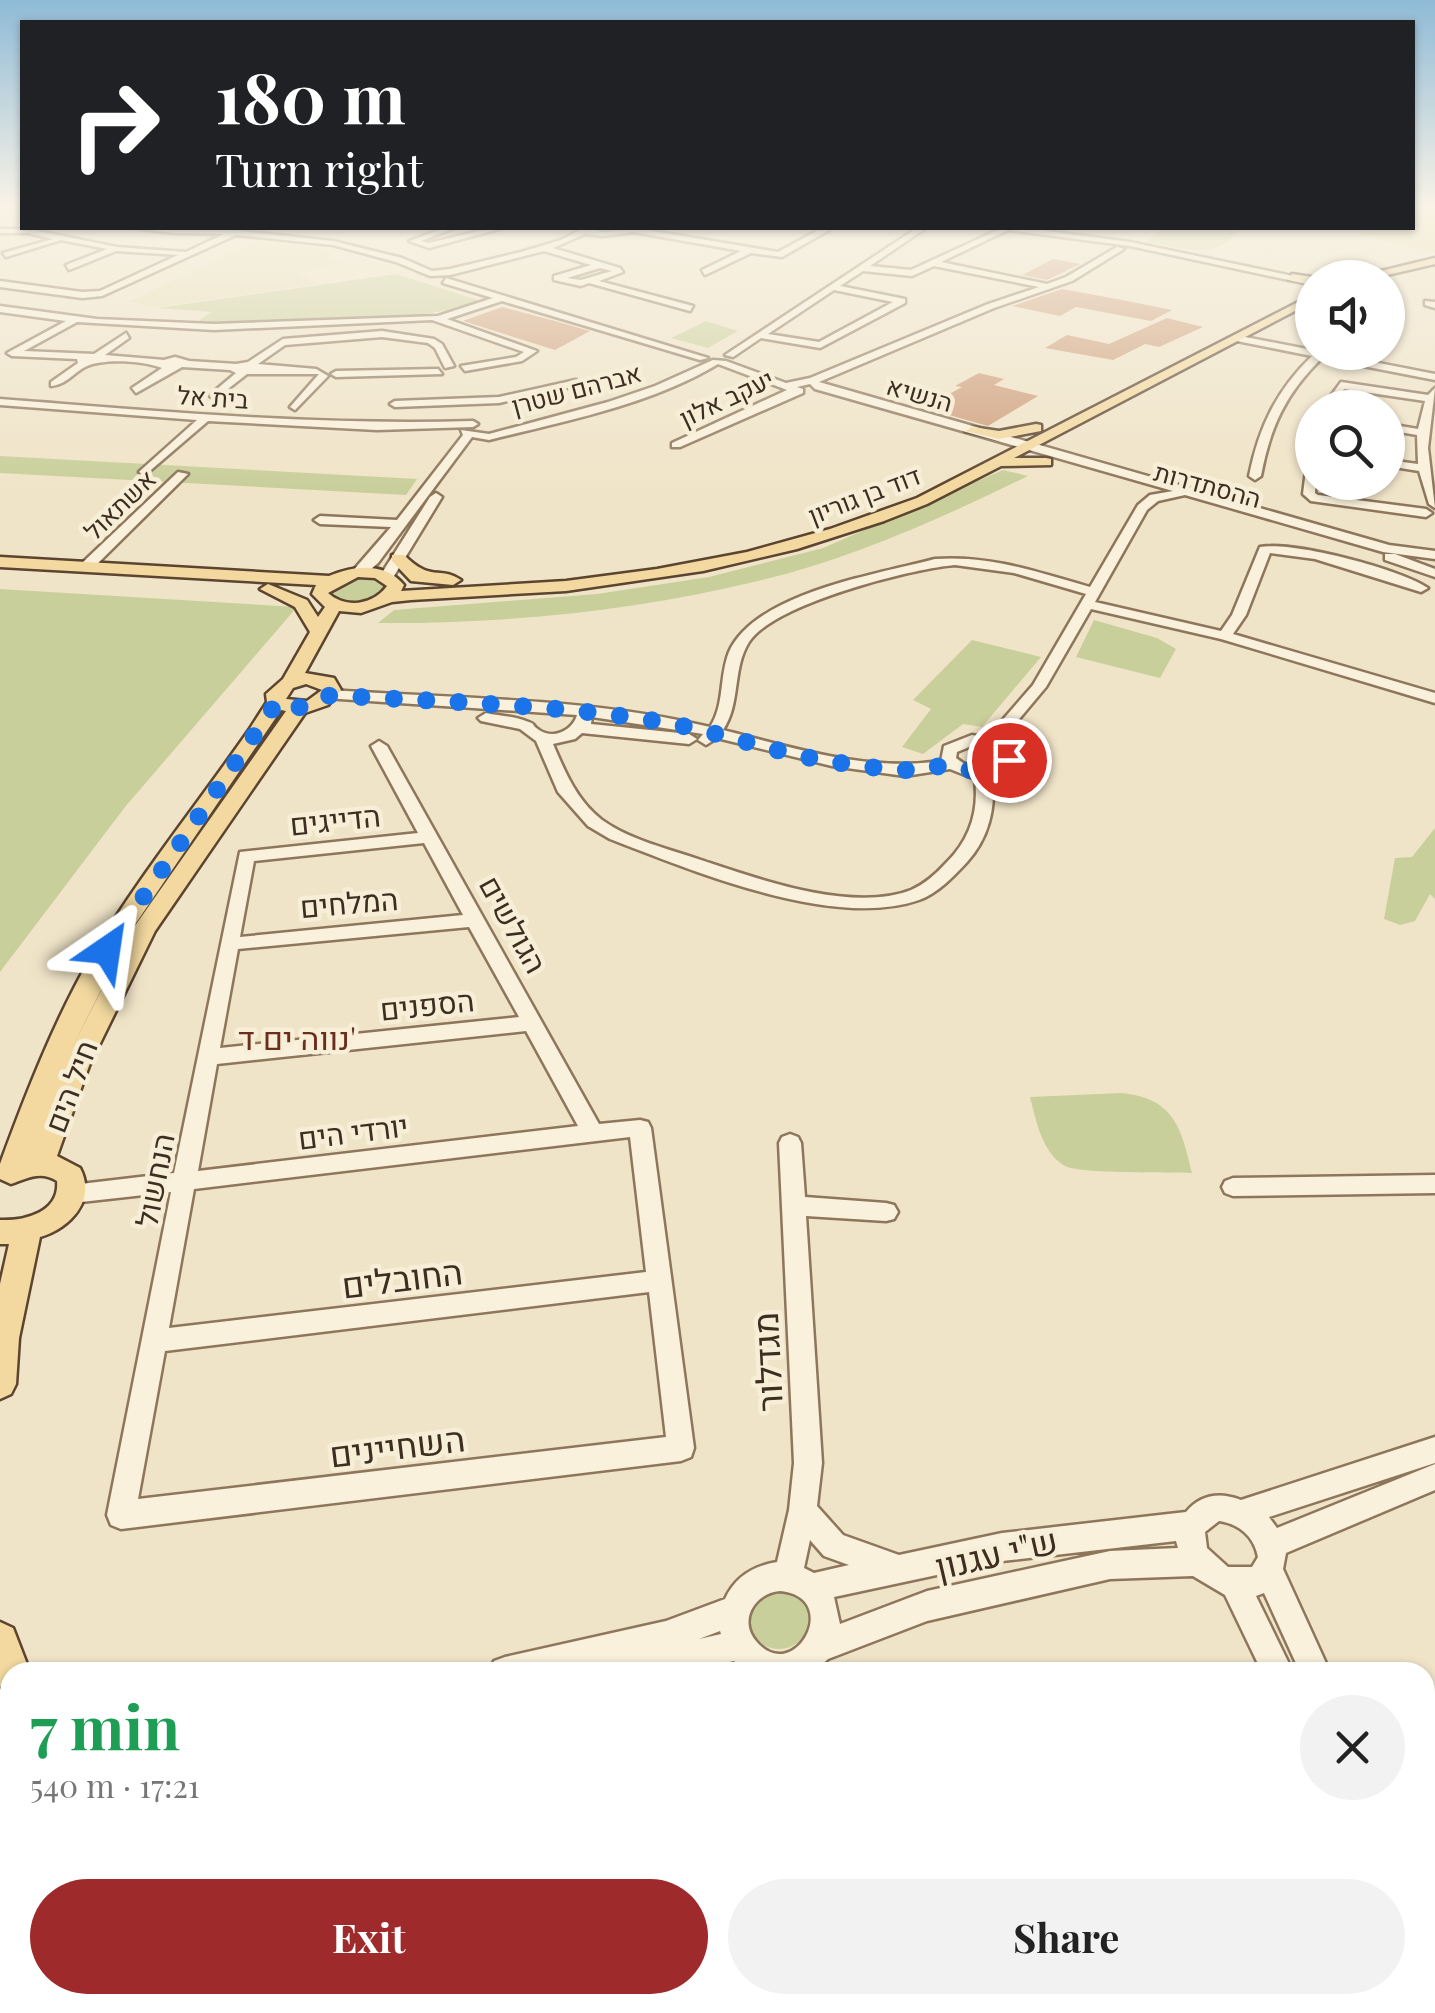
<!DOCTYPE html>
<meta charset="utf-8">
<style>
:root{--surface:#fff;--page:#f2f2f2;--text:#222;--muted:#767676;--accent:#9e2a2b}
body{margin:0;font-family:"Playfair Display",Heebo,serif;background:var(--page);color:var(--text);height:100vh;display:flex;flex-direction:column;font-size:38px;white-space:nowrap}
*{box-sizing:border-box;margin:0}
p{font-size:32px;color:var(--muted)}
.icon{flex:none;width:55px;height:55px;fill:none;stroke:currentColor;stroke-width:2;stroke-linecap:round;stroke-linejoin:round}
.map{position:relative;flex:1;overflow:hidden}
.drawer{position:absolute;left:0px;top:1662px;width:1435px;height:352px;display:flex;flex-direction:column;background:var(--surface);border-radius:30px 30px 0 0;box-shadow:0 2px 8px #0004}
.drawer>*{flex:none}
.hud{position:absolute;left:20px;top:20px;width:1395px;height:210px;border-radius:0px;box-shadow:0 2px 8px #0004;background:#202124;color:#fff;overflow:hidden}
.controls{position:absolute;left:1295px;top:260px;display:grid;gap:20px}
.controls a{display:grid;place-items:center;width:110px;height:110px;border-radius:50%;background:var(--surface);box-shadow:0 2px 8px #0004;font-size:50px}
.pin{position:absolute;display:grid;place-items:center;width:85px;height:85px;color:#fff;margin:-42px;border:5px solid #fff;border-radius:50%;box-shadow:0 2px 10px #0007}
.me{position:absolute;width:110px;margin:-55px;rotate:32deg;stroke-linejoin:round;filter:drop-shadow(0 0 8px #0008)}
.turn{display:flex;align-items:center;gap:35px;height:210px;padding:0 30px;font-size:45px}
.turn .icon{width:130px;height:130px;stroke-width:2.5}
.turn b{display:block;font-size:70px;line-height:85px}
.round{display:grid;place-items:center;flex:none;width:105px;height:105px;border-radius:52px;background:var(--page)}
.overview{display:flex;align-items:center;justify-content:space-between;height:170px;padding:0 30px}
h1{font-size:60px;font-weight:700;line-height:75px;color:#1e9e55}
.primary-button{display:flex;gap:20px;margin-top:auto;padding:20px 30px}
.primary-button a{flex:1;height:115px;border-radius:60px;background:var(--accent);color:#fff;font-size:40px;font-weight:700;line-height:115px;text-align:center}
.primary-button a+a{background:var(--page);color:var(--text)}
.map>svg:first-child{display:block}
.farmland{fill:#e6deb5}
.green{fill:#c9cf9b}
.sand{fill:#ecd9a5}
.building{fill:#cf9f7d}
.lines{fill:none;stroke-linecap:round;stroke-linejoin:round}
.minor-casing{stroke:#8d765c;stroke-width:5}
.major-casing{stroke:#5b4430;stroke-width:5}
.minor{fill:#faf1dc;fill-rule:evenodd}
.major{fill:#f3d9a0;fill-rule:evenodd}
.route{stroke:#1a73e8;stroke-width:18;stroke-dasharray:0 32.4}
.labels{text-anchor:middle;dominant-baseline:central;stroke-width:9;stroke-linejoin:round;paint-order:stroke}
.far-street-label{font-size:25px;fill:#3d2e20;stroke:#f7eed8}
.street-label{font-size:30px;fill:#3d2e20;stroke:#f7eed8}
.neighbourhood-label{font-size:32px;fill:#6b2e1e;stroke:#f7eed8}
.near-street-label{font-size:35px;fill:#3d2e20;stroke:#f7eed8}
</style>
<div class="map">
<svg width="1435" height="2013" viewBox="0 0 1435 2013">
<rect width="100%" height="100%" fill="#f0e4c8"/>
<path class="farmland" d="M261,240L335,251L330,257L342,262L299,274L319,284L156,307L128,302Z"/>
<path class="green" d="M1162,228L1239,230C1214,262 1183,247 1147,242Z
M396,274L478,300C432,325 255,325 197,322L212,312L158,308Z
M706,321L738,331L708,348L671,338Z
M0,456L417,479L406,495L0,473Z
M1003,470L1028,476C942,518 852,559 758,581C634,611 505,624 378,623L394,610L597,594L709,577L823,548Z
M368,575L387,582V590C365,604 349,607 326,593L340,579Z
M0,589L297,607L125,807L0,972Z
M1094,620L1157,638L1176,649L1160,678L1076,657Z
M972,640L1041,657L982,727L963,724L923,754L902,747L931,709L913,700Z
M1435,828V899L1430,894L1415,921L1400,925L1384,919L1395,858L1412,857Z
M1121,1093C1174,1098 1181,1127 1192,1173C1170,1172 1079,1174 1065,1166C1042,1153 1036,1120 1030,1097Z
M749 1619a30 30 0 1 1 60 0a30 30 0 1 1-60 0Z"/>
<path class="sand" d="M1413,205L1435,208V252L1361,236L1371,228H1412Z"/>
<path class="building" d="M1053,259L1080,264L1047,280L1022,275Z
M1062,289L1117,299L1172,310L1151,321L1076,307L1060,316L1012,306Z
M502,307L555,321L590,331L555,350L463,321Z
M1167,318L1203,327L1159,347L1145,344L1113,360L1045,348L1067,335L1109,344Z
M979,373L1004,379L994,385L1038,396L988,426L924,408L962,387L955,386Z"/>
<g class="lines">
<defs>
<path id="minor" d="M135,228L230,230L333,241L402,258L432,271L450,269L521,252L561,240L584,228L603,232L651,228L647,230L778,252L822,228L829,230L782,257L751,253L705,275L702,270L741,251L633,232L603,236L585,234L553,248L620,268L623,272L599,281L693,306L690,311L589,283L581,286L554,280V276L591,265L544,251L450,275L430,276L396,262L333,245L236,235L102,296L82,298L0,287V281L82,292L100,291L178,255L116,251L69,270L66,265L107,249L61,240L6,257L3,253L53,239L28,233H0V229H28L117,247L186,252L224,234L173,233ZM600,268L612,271L581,280L567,278Z
M445,228H455L421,241L429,243L492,228H503L429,248L409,241Z
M917,228H926L870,266L911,270L1002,228H1024L1130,242L1312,280V285L1130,246L1008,230L941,262L1047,284L1066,277L1117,247L1124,249L1072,281L994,308L819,382L1389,545L1435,551V559L1383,552L1185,495L1158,501L1147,510L1095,602L1221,631L1232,615L1260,547C1294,541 1400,569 1428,588L1421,592L1315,559L1270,553L1246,615L1233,634L1435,693V703L1221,639L1091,609L1046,687L1000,742L1014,752L1016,765L1006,773L992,778C996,809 988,839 967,862C953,877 938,893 919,900C833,930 691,870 610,839L588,826L558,792L536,741L520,729L481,721L478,718L486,713C499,716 514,716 526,721C538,725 529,723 539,730C554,740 573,730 577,715L325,698L322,695L330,690C456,699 586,697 710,727C725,704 719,677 729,652C755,593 878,574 935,559C989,555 1038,572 1090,587L1138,505L1150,495L1173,491L815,389L810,384L797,387L803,389V393L680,447H672V443L787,390L718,364C650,405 565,421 489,440L472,437L378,563L363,576L351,573L391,527L320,524L314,520L320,516L397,520L463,435L461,430L489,434L608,402L655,386L713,360L726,361L786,383L810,378L988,304L1039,287L934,266L912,276L863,271L840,286L905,299V303L820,348L761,338L733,357L725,355ZM834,290L893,302L819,342L768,334ZM955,565L1014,573L1086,594L1033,685L987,738L972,735L944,746L941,761C867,772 794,748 723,730C741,703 732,669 749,642C774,604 909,569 955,565ZM592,717L703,734L698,740L706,745L717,738L832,766L905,776L950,769L975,779C979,811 970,839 947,862C937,873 925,884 911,890C852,913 758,879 701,860C669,849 630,840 602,820C577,801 565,772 553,744L575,739L582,733L689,744L697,739L689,734L591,724ZM974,745L986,747L1000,757V763C984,773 970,769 956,758L957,752Z
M446,278L708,358L700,360L502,301L447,319L537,351L522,361L465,371L461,366L516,357L524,352L432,320L214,330L77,322L24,351L94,354L126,333L129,338L105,355L164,360L175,357L189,361L236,364L248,362L283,339L382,331L434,339L442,344L454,366L445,368L435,348L428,343L382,337L285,345L258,364L316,369L328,376L295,410L290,407L319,374H247L215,399L210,396L211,394L236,373L230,370L182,367L136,393L132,388L162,368C143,361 106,358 87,366C74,372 66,385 51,386V382L78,363L77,359L12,356L7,353L66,321L0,312V306L97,319L214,324L438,316L493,298L443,283Z
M1425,301L1435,302V308L1425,305Z
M1235,335L1435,374V380L1322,358C1286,393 1270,427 1261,476L1255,480L1249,476C1259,427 1276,391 1312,356L1232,340Z
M438,369L442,374L336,377L331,374L336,371Z
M576,380L580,385L499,403L395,407L390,404L395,401L499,397Z
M1341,382L1428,395L1435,388L1428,448L1435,508L1429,504L1419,471L1388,466V460L1418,464L1417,435L1388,430V424L1418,429L1425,401L1344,389L1333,408H1322Z
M0,399C158,411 315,426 473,421L478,424L473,427L377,430L208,421L145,475L139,472L141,470L197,420L0,405Z
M1312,467V482H1316L1315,493L1318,495L1426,509L1432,513L1426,517L1311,501L1303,494L1306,470Z
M178,472L188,474L91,570H81V564Z
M436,493L442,497L394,576L382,579L380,576L430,497Z
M1385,554H1395L1435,569V577L1385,560Z
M379,741L387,746L599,1124L640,1120L648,1122L651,1128L694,1448L691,1457L681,1461L121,1529L111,1525L107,1515L171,1192L72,1203L64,1200L61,1194L64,1188L72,1185L174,1173L240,852L418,833L371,746ZM424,843L463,915L240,937L254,861ZM469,927L519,1017L220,1048L238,949ZM526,1031L578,1126L198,1171L217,1064ZM630,1137L646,1272L169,1328L194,1189ZM649,1292L666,1437L138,1499L165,1351Z
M790,1134L798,1137L801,1143L805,1197L886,1203L894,1205L898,1212L894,1219L886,1221L806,1216L822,1463L817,1506L843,1535L899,1555L1002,1533L1186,1512C1201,1494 1220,1492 1241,1500L1435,1437V1463L1269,1517L1277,1528L1435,1464V1490L1286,1553L1283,1569L1330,1672H1300L1264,1593L1256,1596L1293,1672H1262L1225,1595L1193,1576L1110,1579L927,1621L828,1659L813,1672H747L734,1661L681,1672H595L597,1666L570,1672H490L494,1661L505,1657L666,1621L725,1599C735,1577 753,1566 777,1562L789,1510L794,1463L779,1143L782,1137ZM1219,1521C1239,1524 1254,1536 1258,1557L1252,1567H1228L1207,1548L1205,1532ZM810,1540L824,1556L849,1565L814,1573L804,1568ZM1176,1541L1178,1548L1110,1551L927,1591L840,1624L834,1597L1002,1561ZM780,1591C844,1597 794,1687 756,1641C738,1620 755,1593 780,1591ZM720,1631L721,1634L699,1639Z
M1435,1175V1193L1233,1196L1225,1193L1222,1187L1225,1181L1233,1178Z
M1425,1834L1435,1839V1884L1425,1880Z
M1425,1914L1435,1918V1964L1425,1960Z
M186,2005H222L220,2013H184Z
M612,2005H690L693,2013H615Z
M727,2005H763L762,2013H726Z
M1080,2005H1117L1120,2013H1083Z"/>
<path id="major" d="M1435,258V264L1374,278H1352Z
M1292,274L1312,277L1315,278L1312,283L1288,279Z
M1312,295V302L1014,458H1046L1051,459V465L1001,466L927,504L884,521L797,549L703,571L566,591L411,600L392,602L361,613L339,611L305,673L334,678L341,690L328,705L305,713L155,931L89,1066L57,1156L80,1168C97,1200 70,1228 40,1237L19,1338L16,1384L11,1394L0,1399V1284L9,1244H0V1220C25,1221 60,1212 57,1181C40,1170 26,1179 11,1184L0,1179V1164C26,1093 54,1021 92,955C139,876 197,805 249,730L267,702L266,694L283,679L310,632L295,607L260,589L268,584L307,600L318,617L325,607L312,594L316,585L0,567V557L329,576C355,565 385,562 404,585L401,591L566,581L657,569L747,552L830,529L917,498ZM358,577L375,578L387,586C373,605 346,609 328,593ZM306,684L322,690L307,701L286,699L293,688ZM281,710L286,711L132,930L70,1052L132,929Z
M1036,424L1041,425V431L999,439L965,431L972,427L999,431Z
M392,555H404C432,583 438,565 461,580L453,585L411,581L392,561Z
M0,1622L13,1628L30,1672H10V1691L0,1686Z
M10,1716V1758L0,1762V1720Z
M10,1901V2002L0,2006V1904Z"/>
</defs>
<use href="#minor" class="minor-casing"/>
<use href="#major" class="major-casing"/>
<use href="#minor" class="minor"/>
<use href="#major" class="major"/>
</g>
<linearGradient id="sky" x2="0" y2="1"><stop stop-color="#8fbad6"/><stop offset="0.42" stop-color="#f8f3e6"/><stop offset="1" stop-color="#f8f3e6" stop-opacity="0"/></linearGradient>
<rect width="1435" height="487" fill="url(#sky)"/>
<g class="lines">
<path class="route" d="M107,950L277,702C295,711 315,708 330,695C440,702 549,704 656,721C714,730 769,751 827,761C856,765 889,771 918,770C928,770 939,765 948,765C968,765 994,788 1009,760"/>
</g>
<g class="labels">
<g class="far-street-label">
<text transform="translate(576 388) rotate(-15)">אברהם שטרן</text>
<text transform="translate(920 393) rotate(16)">הנשיא</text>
<text transform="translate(213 396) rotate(4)">בית אל</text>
<text transform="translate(726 397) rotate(-25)">יעקב אלון</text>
<text transform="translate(1208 484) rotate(15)">ההסתדרות</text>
<text transform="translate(864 494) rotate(-21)">דוד בן גוריון</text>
<text transform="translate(119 504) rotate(-44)">אשתאול</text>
</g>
<g class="street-label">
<text transform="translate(335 819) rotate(-6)">הדייגים</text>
<text transform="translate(349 902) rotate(-5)">המלחים</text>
<text transform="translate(514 924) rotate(61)">הגולשים</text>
<text transform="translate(427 1004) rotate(-6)">הספנים</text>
<text transform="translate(70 1086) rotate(-69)">חיל הים</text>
<text transform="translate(353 1131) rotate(-7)">יורדי הים</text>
<text transform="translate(154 1180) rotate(-79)">הנחשול</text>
</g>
<g class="neighbourhood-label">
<text x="297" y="1036">נווה ים ד'</text>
</g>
<g class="near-street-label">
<text transform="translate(402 1277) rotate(-7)">החובלים</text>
<text transform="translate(766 1362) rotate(-93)">מגדלור</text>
<text transform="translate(397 1445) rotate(-7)">השחיינים</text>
<text transform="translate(996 1552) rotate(-13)">ש"י עגנון</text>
</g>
</g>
</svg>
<div class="controls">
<a><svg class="icon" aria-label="sound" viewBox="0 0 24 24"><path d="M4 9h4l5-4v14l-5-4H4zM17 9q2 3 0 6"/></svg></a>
<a><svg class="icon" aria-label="search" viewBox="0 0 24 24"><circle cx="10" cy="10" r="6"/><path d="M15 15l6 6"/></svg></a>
</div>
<div class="pin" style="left:1009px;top:760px;background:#d93025"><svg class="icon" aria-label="arrive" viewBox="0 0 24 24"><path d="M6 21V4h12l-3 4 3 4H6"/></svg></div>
<svg class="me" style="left:107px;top:950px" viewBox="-20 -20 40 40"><path d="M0-17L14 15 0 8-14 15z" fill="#1a73e8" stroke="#fff" stroke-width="4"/></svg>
<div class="hud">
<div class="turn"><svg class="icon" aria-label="right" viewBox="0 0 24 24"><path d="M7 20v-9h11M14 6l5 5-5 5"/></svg><div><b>180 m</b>Turn right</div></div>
</div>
<section class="drawer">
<div class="overview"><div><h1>7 min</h1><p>540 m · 17:21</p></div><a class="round"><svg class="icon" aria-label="close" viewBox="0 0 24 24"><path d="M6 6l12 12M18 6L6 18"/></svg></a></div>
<div class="primary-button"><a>Exit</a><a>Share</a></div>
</section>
</div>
